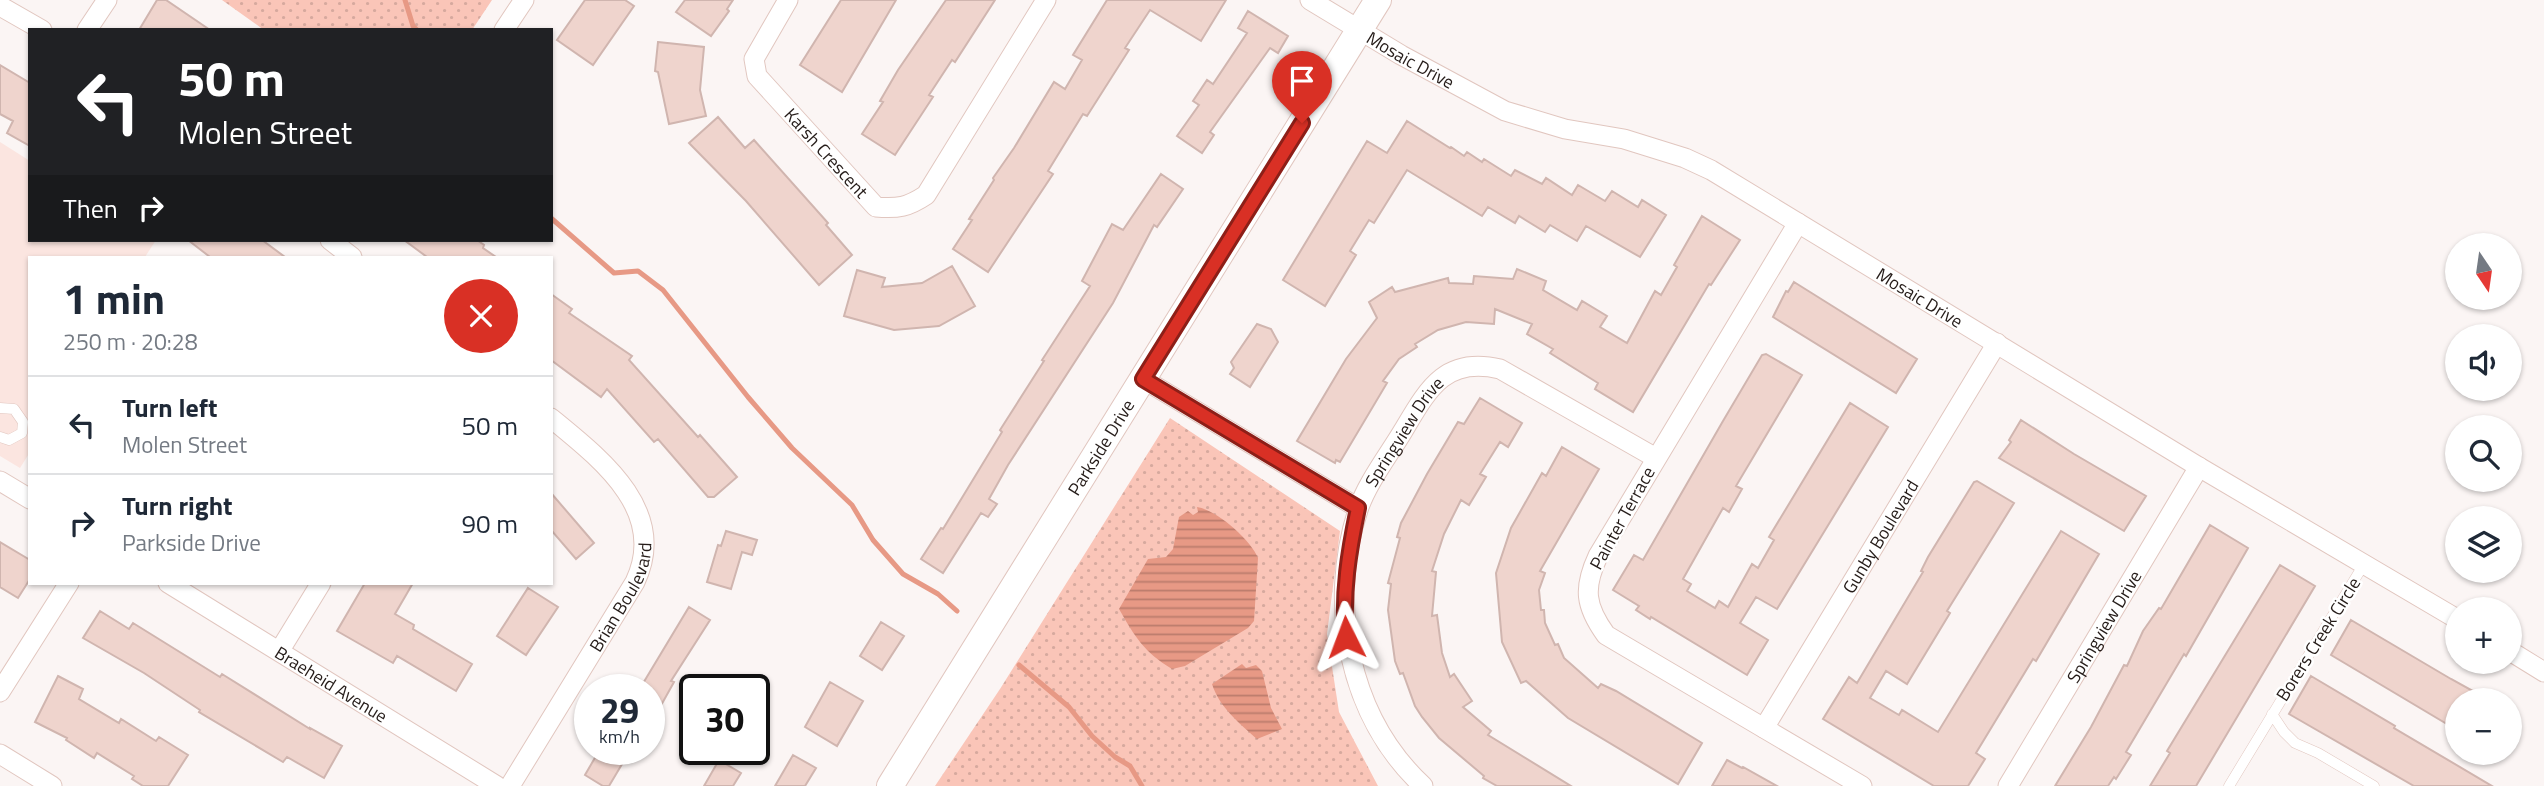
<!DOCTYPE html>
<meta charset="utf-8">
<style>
:root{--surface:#fff;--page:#f6f6f7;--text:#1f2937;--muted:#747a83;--line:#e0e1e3}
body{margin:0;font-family:"Titillium Web",sans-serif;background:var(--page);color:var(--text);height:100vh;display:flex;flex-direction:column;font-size:26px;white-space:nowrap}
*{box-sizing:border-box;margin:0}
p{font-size:23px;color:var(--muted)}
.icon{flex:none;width:38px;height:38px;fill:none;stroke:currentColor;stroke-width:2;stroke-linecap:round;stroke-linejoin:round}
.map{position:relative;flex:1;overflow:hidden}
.panel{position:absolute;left:28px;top:256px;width:525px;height:329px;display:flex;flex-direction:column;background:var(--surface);border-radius:0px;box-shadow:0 2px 5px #0004}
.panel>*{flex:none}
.banner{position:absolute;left:28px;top:28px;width:525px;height:214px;border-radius:0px;box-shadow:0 2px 5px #0004;background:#202124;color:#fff;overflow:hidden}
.needle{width:46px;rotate:167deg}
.fabs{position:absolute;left:2445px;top:233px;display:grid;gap:14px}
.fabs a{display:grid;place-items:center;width:77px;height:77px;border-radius:50%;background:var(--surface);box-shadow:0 2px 5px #0004;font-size:35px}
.speed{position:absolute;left:574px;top:674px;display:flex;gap:14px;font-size:35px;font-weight:700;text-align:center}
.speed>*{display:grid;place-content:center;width:91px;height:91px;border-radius:50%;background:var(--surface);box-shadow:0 2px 5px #0004;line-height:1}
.speed small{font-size:18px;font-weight:400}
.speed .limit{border:4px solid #111;border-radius:10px;background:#fff;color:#111}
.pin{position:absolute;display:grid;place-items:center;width:60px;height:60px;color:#fff;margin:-72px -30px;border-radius:50% 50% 50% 0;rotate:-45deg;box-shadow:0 0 7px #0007}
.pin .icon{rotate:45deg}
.me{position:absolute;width:77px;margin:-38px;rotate:357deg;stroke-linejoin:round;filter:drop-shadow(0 0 5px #0008)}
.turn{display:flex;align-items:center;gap:24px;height:147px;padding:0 35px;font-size:32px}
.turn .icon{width:91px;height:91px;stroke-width:2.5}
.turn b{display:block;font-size:49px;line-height:60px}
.then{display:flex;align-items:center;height:66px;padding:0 35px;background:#0003;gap:14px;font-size:26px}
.round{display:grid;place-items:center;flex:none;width:74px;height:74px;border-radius:37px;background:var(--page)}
.summary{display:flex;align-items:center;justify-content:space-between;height:119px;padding:0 35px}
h1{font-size:42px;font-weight:700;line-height:52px}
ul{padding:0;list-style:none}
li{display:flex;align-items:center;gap:21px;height:98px;padding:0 35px;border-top:2px solid var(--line)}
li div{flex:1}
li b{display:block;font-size:26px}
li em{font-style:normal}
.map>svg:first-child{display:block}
.built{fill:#fbe5e0}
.park{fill:url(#park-dots)}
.water{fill:url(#water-rules)}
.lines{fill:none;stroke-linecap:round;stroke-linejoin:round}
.stream{stroke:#e79985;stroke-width:5}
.building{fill:#efd4cd;stroke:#d0b5af;stroke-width:2}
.lane-casing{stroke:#e1c6bf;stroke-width:11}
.street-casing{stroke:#e1c6bf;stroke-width:21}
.secondary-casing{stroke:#e1c6bf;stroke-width:28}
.lane{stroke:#fff;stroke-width:10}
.street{stroke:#fff;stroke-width:19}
.secondary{stroke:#fff;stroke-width:26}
.route-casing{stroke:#8d1f18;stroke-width:18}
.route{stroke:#d93025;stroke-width:12}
.labels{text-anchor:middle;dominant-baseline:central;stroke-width:5;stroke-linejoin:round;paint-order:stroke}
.street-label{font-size:18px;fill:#251c19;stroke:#fff}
</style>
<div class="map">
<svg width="2544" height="786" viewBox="0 0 2544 786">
<defs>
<pattern id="park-dots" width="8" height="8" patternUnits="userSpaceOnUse" patternTransform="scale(1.75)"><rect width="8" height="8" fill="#fac5b8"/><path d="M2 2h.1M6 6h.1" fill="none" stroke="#d6a99e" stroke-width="1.8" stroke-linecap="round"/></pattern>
<pattern id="water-rules" width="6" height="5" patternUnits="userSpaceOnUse" patternTransform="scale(1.75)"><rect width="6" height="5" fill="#e79985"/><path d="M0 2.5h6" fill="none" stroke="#bb7c6c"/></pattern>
</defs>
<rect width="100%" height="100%" fill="#fbf5f4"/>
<path class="built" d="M0,142L30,161V240H156L145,257H30V452L20,468L0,456Z"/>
<path class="park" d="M222,0H492L472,30H264Z
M1170,418L1340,531L1327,634L1339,712L1378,786H935L1000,689Z"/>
<path class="water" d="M1197,507C1217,510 1251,540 1258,558L1254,621L1248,628L1185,666L1172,669C1144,652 1135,637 1119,609L1148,559L1166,557L1173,549L1179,517L1188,511L1193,515L1198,512Z
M1242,664L1246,668L1256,665L1262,671L1271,708L1282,729L1257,739C1240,724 1219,707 1212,684Z"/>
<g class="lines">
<path class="stream" d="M405,0L413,26L417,30
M551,218L614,273L638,271L663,290L748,397L792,448L852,505L873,540L903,574L938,594L957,611
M1019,665L1069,707L1092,736L1115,757L1130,766L1142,786"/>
</g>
<path class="building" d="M157,0H166L210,30H139Z
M585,0H625L634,6L593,65L557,40Z
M685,0H733L727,9L729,11L711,36L676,12Z
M841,0H896L842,92L800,65Z
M946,0H995L955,62L952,60L929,95L933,97L895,155L862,134L883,102L880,101L898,70Z
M1107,0H1226L1201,41L1150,10L1125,48L1129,50L1087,116L1083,114L1048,171L1053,174L988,272L953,249L972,220L969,219L994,180L993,178L1014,148L1054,82L1065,89L1082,60L1073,55Z
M1248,11L1288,36L1278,53L1270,48L1210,132L1214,135L1202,153L1177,136L1199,105L1193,101L1207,80L1213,84L1247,33L1238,28Z
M658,42L704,47L700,90L706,116L669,124L658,72L655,71Z
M0,65L30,83V146L7,133L13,121L0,114Z
M718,117L745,148L754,140L828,223L826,225L852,255L819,285L746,201L689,143Z
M1407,121L1450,148L1451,147L1464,156L1467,152L1482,162L1484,159L1511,176L1515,170L1542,184L1546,178L1572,195L1578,185L1605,201L1612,191L1638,207L1642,200L1666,215L1640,257L1586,226L1577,241L1550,225L1545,232L1519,216L1515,223L1488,207L1482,216L1407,170L1374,223L1369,220L1350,251L1356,255L1325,306L1283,280L1367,141L1387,153Z
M1161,174L1183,189L1157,227L1154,225L1113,303L1008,465L989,499L997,504L988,517L981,513L943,573L921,559L941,528L943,529L1002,432L1000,430L1044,361L1042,360L1090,286L1082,281L1112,224L1123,230Z
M1702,216L1740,240L1711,285L1709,284L1633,412L1595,389L1598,383L1550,353L1553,349L1527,334L1532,324L1495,309L1494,324L1466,322L1438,330L1415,344L1417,347L1399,359L1383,381L1387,383L1340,462L1336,460L1335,463L1297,441L1346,359L1377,318L1369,302L1392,287L1395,292L1448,278L1449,283L1473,284L1474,276L1513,279L1517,269L1546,281L1543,290L1577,310L1582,301L1607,316L1600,327L1627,343L1655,291L1661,295L1677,267L1674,265Z
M188,240H262L285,257H210Z
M404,240H477L484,245L483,248L496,257H427Z
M952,266L975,306L939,326L894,330L844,316L857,270L885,278L882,287L922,283Z
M1794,282L1917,359L1896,393L1773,317L1786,291L1788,292Z
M551,294L572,309L569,313L632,356L629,360L698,437L700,435L737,477L714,497H708L658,439L654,442L607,389L601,397L551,360Z
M1257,324L1271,329L1278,342L1250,387L1230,374L1234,368L1231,362Z
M1766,354L1802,375L1736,486L1742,489L1729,512L1723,508L1683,579L1691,584L1687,591L1715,608L1719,601L1728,607L1752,564L1758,568L1774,540L1769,537L1850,403L1888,427L1777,609L1756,597L1740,623L1768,640L1747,675L1651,617L1650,619L1636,610L1639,606L1613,590L1634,555L1643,560L1723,421L1762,355Z
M1480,398L1522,423L1508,447L1500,442L1480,474L1486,477L1469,505L1461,500L1444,534L1432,571L1436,572L1432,616L1437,615L1442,653L1450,677L1454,674L1472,701L1463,707L1491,731L1488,735L1571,786H1497L1483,778L1484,776L1439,738L1422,717L1415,706L1403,673L1400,674L1395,661L1388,610L1391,584L1388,583L1400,538L1397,537L1401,523L1427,474L1458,422L1464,424Z
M2021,420L2074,454L2146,496L2124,531L1999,458L2011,442L2009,440Z
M1562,447L1599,469L1540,571L1545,573L1539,590L1541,610H1544L1545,623L1555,645L1558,644L1564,658L1598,688L1601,684L1616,691L1702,743L1678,784L1568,718L1526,681L1521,683L1502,642L1496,573L1511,528L1542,473L1546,476Z
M1977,481L2014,503L1947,611L1950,613L1907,684L1886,671L1870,698L1899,715L1902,710L1938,732L2061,531L2099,554L2036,661L2033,659L1976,753L1985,759L1968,786H1934L1823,719L1849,677L1857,683L1923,572L1921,571L1928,557L1974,482Z
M551,493L594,543L576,559L551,530Z
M2210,525L2248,548L2186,656L2184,654L2126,752L2131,755L2116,779L2114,777L2108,786H2055L2091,727L2124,665L2127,666L2143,631L2159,608L2161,609Z
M726,531L757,540L752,555L742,552L731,589L707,582L718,545L721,546Z
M0,542L30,560V579L18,598L0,587Z
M2280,565L2315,586L2196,786H2150L2170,753L2167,751Z
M365,583H413L395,614L414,625L413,629L472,664L456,691L397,656L393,663L337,631Z
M528,588L558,607L526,655L497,636Z
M689,607L710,620L671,681L674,682L649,727V690H639Z
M100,611L129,629L133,623L220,677L222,674L310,729V728L342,746L324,778L287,757L283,762L199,712L200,710L144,673L83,638Z
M2351,620L2451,679L2489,700H2457V730L2331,655Z
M881,622L904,636L882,670L860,656Z
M58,676L83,689L79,699L119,723L121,719L156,741L159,737L188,755L168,786H143L132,779L134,776L97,753L94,758L66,740L67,738L35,722Z
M2311,676L2395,726L2394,728L2492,786H2414L2289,714Z
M830,682L863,701L837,746L805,727Z
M600,749H631L609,786H603L585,775Z
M793,755L816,768L805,786H775Z
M719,760L741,773L733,786H704Z
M1727,760L1742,768L1743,767L1777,786H1712Z"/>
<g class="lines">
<defs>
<path id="lane" d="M0,408L14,409L23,422L22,433L9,440L0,437
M2272,714L2284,732L2295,743L2318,753L2374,786
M2229,786L2364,564"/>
<g id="street">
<path id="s1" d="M788,0L754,59L757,76L876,207C898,209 908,207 926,195L1046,0"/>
<path id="s2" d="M1310,0L1401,55L1505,111L1565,129L1624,139L1685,158L1711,170L2199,467L2457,619"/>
<path d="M0,6L42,30"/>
<path d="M87,30L107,0"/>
<path d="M504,30L524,0"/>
<path d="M1798,223L1598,556C1583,588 1585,606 1606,635L1862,786"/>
<path d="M330,240L352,257"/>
<path d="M1143,379L1358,508"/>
<path d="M0,481L30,499"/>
<path id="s3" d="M168,583L497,786"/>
<path d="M280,650L321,583"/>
<path d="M2510,651L2544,672"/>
<path d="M0,692L69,583"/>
<path id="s4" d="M1764,728L1997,343"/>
<path d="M0,754L52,786"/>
<path id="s5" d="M510,786L635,582C669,511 601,459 551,418"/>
<path id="s6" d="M1423,786C1349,717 1327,605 1358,510C1367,483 1388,456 1403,431C1428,389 1445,356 1500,369L1656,458"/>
<path id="s7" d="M2008,786L2199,467"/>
</g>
<g id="secondary">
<path id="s8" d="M890,786L1378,0"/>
</g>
</defs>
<use href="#lane" class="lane-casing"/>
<use href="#street" class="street-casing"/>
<use href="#secondary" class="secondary-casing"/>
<use href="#lane" class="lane"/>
<use href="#street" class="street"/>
<use href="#secondary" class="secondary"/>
</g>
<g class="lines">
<defs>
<path id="route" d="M1302,123L1143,379L1358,508C1349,551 1342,593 1346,637"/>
</defs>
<use href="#route" class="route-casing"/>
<use href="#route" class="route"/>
</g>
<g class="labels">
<g class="street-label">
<text stroke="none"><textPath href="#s2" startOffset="117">Mosaic Drive</textPath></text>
<text stroke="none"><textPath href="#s1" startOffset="189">Karsh Crescent</textPath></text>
<text stroke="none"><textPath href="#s2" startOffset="684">Mosaic Drive</textPath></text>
<text stroke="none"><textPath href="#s6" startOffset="390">Springview Drive</textPath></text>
<text stroke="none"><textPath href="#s8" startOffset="399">Parkside Drive</textPath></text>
<text transform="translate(1622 518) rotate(-61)">Painter Terrace</text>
<text stroke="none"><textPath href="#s4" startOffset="224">Gunby Boulevard</textPath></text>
<text stroke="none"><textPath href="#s5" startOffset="220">Brian Boulevard</textPath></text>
<text stroke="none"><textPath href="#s7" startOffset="186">Springview Drive</textPath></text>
<text transform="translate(2318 639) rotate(-58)">Borers Creek Circle</text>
<text stroke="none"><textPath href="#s3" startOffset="192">Braeheid Avenue</textPath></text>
</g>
</g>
</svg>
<div class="fabs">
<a><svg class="needle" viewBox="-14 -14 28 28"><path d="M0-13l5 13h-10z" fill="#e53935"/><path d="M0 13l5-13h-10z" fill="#747a83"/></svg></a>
<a><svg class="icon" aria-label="sound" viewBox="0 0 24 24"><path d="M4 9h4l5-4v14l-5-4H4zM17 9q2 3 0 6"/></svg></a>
<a><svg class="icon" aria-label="search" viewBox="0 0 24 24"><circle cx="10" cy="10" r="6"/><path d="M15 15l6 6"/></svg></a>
<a><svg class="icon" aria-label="layers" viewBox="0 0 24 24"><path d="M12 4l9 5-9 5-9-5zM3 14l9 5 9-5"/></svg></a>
<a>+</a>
<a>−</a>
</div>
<div class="speed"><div>29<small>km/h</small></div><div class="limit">30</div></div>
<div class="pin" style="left:1302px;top:123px;background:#d93025"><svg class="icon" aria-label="arrive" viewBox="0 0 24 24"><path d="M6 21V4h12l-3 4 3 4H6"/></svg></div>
<svg class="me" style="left:1346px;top:637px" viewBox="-20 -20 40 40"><path d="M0-17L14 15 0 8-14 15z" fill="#d93025" stroke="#fff" stroke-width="4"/></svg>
<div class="banner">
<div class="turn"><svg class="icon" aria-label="left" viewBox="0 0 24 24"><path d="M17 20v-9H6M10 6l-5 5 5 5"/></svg><div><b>50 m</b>Molen Street</div></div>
<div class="then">Then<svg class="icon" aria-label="right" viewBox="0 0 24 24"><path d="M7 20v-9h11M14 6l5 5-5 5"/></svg></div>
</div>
<section class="panel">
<div class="summary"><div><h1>1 min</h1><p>250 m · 20:28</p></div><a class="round" style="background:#d93025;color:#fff"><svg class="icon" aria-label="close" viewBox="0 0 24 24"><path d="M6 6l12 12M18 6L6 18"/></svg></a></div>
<ul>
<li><svg class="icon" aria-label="left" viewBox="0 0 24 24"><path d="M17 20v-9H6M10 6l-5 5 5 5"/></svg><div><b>Turn left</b><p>Molen Street</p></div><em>50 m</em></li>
<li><svg class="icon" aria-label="right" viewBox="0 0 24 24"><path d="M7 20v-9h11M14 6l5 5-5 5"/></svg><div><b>Turn right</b><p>Parkside Drive</p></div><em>90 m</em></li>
</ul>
</section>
</div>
